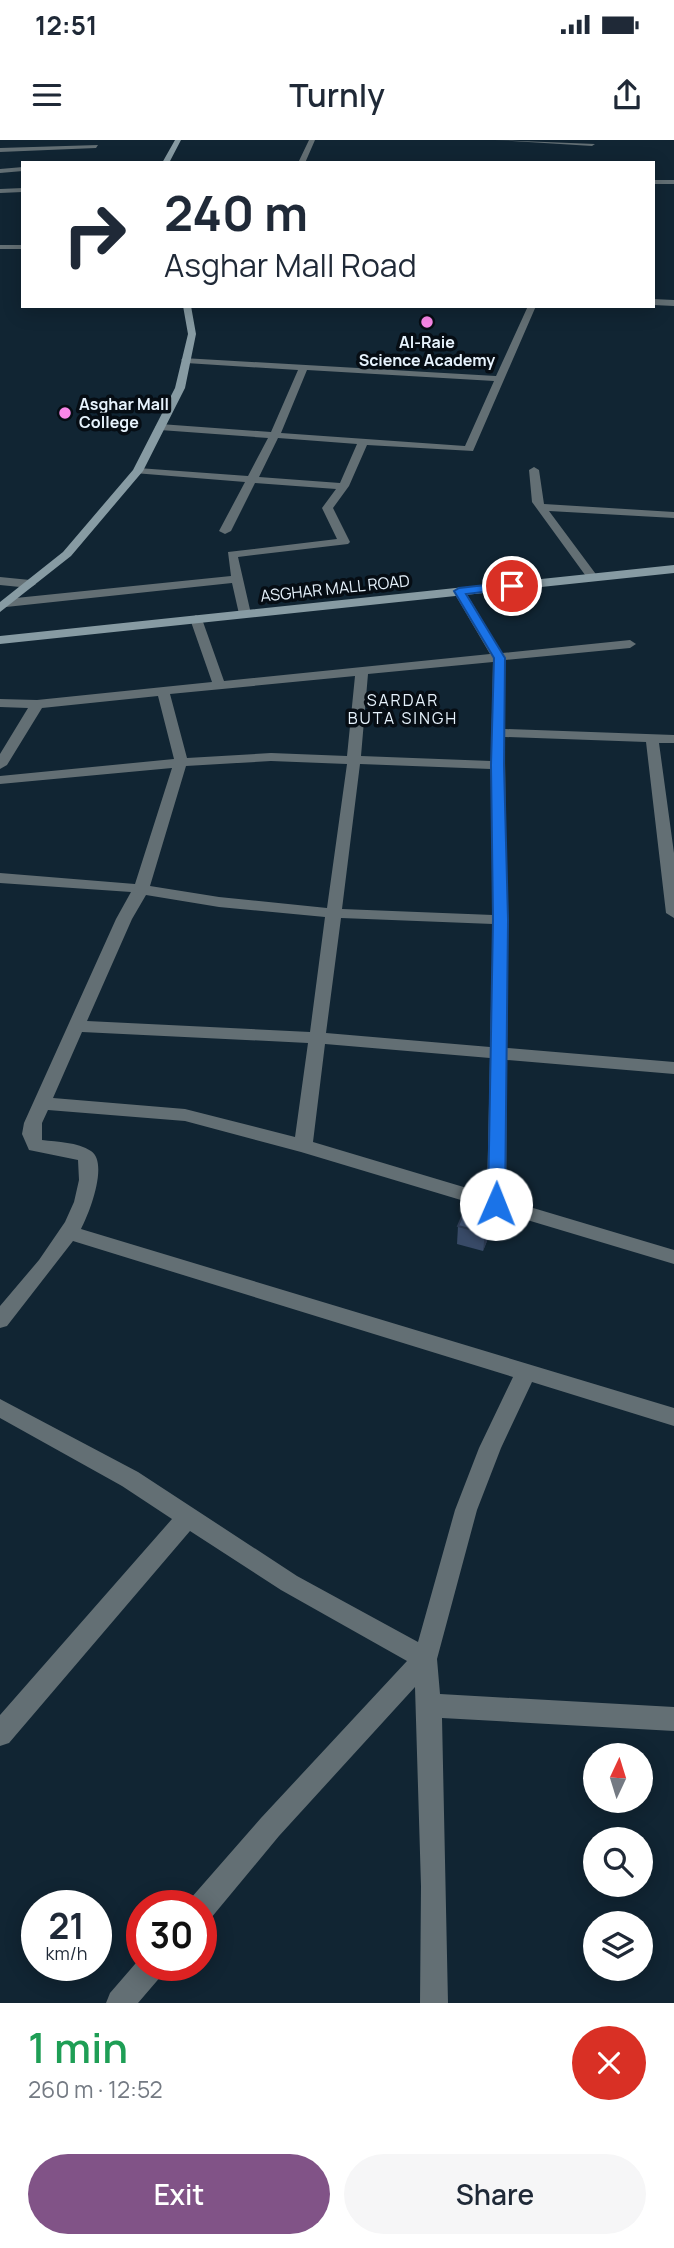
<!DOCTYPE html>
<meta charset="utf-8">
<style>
:root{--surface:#fff;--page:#f6f6f7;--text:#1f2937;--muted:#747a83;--accent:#815387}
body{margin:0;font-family:Manrope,sans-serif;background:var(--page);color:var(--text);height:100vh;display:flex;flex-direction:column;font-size:26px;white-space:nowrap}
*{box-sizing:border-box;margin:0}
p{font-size:23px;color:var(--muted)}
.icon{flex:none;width:38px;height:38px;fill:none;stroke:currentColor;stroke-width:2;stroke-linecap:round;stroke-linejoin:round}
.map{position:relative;height:1863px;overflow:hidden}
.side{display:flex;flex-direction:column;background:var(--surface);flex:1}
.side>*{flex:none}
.guide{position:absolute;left:21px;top:21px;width:634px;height:147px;border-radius:0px;box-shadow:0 4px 18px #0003;background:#fff;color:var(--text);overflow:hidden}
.needle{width:46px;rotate:4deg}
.fabs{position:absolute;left:583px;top:1603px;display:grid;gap:14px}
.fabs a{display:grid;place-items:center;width:70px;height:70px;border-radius:50%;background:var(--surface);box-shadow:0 4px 18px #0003;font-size:35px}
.speed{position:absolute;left:21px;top:1750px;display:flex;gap:14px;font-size:35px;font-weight:700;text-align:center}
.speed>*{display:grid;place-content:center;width:91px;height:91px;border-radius:50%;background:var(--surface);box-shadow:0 4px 18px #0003;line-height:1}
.speed small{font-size:18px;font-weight:400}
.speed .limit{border:10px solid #d22;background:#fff;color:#111}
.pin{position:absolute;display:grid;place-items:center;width:60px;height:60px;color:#fff;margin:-30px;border:4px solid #fff;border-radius:50%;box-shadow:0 2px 7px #0007}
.me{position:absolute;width:77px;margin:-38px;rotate:1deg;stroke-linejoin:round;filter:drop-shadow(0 0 5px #0008)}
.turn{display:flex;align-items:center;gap:24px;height:147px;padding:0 28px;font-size:32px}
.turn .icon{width:91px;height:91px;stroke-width:2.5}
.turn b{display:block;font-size:49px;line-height:60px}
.round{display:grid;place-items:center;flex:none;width:74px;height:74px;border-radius:37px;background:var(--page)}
.summary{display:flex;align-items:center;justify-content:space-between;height:119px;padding:0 28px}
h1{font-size:42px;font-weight:600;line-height:52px;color:#1e9e55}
.primary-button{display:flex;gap:14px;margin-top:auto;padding:14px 28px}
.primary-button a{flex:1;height:80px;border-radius:42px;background:var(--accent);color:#fff;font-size:28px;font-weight:600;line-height:80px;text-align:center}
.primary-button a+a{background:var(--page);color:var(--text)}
.status{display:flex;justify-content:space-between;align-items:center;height:49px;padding:0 35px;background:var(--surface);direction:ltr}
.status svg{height:19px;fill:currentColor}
header{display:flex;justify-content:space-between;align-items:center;height:91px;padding:0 28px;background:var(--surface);font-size:32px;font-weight:600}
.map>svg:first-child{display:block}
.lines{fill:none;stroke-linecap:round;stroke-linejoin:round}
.street{fill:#636f74;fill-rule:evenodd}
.secondary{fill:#879ba3;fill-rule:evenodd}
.wall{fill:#384a67}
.shaded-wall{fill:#2e3c54}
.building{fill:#415678;stroke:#2e3c54;stroke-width:2}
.route{fill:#1a73e8;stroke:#114b97;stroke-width:2}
.poi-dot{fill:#f987e8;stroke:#060d14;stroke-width:2.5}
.labels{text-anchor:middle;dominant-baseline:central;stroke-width:7;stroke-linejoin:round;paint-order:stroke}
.far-poi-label{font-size:16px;font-weight:bold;fill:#e7f3fd;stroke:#060d14}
.far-street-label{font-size:16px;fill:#e7f3fd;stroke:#060d14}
.far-neighbourhood-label{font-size:16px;letter-spacing:2px;fill:#e7f3fd;stroke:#060d14}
</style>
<div class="status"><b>12:51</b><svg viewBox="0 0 49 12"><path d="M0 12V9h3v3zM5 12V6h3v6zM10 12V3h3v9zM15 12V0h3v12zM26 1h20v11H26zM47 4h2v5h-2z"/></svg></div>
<header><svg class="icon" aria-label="menu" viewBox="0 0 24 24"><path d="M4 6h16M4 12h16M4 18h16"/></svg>Turnly<svg class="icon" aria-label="share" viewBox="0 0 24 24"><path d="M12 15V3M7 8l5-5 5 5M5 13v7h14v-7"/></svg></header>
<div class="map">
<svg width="674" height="1863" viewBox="0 0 674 1863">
<rect width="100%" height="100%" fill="#112533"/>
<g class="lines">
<path class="street" d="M309,0H315L305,23H298Z
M494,0L595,4L592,6Z
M98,5L96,8L0,12V8Z
M158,21L181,23H155Z
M23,27V31L0,33V29Z
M653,40H674V44H653Z
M23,48V52L0,53V49Z
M0,105H23V109H0Z
M653,159L674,160V166L653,165Z
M528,166H536L473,311L367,305L349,346L333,368L350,402L348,404L238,417L251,474L249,477L239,474L232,443L6,467L0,463L6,459L231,436L228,412L337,399L322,368L336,349L255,343L231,391L225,394L219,391L245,342L134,333L133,331L138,328L248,336L268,298L160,290L155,287L160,284L271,292L298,230L186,223L181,220L183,218L496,236ZM307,230L494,241L465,306L281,293ZM278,298L357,304L340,343L259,337Z
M534,327L539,330L544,364L674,372V378L549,371L598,437L588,439L532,362L529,330Z
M0,437L30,440L36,444L30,448L0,445Z
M459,447L465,451L502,513L630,500L636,504L630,508L505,520V589L674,595V603H659L674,713V778L666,773L646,602L505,597C505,701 509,805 507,908L674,922V934L507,920L506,1060L674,1110V1124L301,1012L185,981L48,970L42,983V1000C58,1002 77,1002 91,1011C109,1023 89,1074 81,1089L674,1268V1286L532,1242L501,1308L477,1370L437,1519L440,1554L674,1567V1591L442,1578L448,1863H420L421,1746L415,1547L279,1696L211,1778L201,1781V1766H188L191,1758L261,1678L407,1521L281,1450L190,1391L9,1603L0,1606V1575L172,1379L122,1346L0,1278V1259L138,1332L297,1436L418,1502L455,1370L479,1308L513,1237L73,1101L7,1186L0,1188V1166L39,1120L65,1082L74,1062L79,1040L78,1020L29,1010L22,994L24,983L116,779L131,752L0,743V733L135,744L172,628L0,644V636L174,619L158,556L42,568L7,625L0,629V614L28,568L0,567V559L37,560L212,542L190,479L196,475L202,479L224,541L490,514L453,451ZM493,522L491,621L361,616L368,534ZM355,536L347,616L271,613L187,618L170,554ZM271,621L347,624L327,768L219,757L150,746L186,626ZM360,624L491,629L493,775L342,769ZM146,755L219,767L325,777L310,892L87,881L132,779ZM341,778L493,784L490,907L326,893ZM82,892L308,903L295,997L185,969L53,958ZM325,904L490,918L487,1054L313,1002Z
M142,1816V1825H166L162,1835L138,1863H106L110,1853Z"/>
<path class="secondary" d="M175,0H181L169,23H162Z
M183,166H191L196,194L185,248L143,331L71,416L0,472V462L63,412L133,330L175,248L188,194Z
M674,425V433L0,504V496Z"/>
</g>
<path class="wall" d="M497,1076L483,1111L457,1104L458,1086Z"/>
<path class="shaded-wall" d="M499,1058L497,1076L483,1111L485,1093Z"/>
<path class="building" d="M473,1051L499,1058L485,1093L458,1086Z"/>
<path class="route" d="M512,442L518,446L516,448L466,454L505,518L504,625L508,780L505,1064L502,1069H490L488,1064L493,780L491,625L494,518L454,451L459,448Z"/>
<g class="poi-dot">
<circle cx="427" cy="182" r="7"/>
<circle cx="65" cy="273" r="7"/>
</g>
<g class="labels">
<g class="far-poi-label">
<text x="427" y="202">Al-Raie<tspan x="427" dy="18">Science Academy</tspan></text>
<text x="79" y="264" text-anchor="start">Asghar Mall<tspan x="79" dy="18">College</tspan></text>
</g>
<g class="far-street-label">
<text transform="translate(335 448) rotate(-6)">ASGHAR MALL ROAD</text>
</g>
<g class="far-neighbourhood-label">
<text x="403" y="560">SARDAR<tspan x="403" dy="18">BUTA SINGH</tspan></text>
</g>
</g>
</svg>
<div class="fabs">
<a><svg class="needle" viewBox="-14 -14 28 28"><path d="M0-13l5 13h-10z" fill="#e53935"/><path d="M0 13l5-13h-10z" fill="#747a83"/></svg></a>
<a><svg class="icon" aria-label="search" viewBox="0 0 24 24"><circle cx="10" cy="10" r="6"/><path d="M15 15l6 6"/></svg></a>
<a><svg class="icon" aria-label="layers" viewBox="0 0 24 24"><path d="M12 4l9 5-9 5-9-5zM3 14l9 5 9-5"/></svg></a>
</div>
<div class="speed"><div>21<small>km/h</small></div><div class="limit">30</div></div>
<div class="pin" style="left:512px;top:446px;background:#d93025"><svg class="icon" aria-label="arrive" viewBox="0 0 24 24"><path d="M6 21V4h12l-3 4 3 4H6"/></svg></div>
<svg class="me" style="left:496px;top:1064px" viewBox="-20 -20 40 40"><circle r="19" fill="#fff"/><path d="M0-13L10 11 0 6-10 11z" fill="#1a73e8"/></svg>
<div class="guide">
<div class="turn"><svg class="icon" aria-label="right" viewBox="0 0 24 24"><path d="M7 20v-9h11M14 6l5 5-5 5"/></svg><div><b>240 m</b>Asghar Mall Road</div></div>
</div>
</div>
<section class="side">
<div class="summary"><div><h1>1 min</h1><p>260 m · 12:52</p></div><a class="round" style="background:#d93025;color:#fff"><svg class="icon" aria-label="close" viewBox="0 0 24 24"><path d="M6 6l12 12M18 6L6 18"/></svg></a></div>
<div class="primary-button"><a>Exit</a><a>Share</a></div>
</section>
